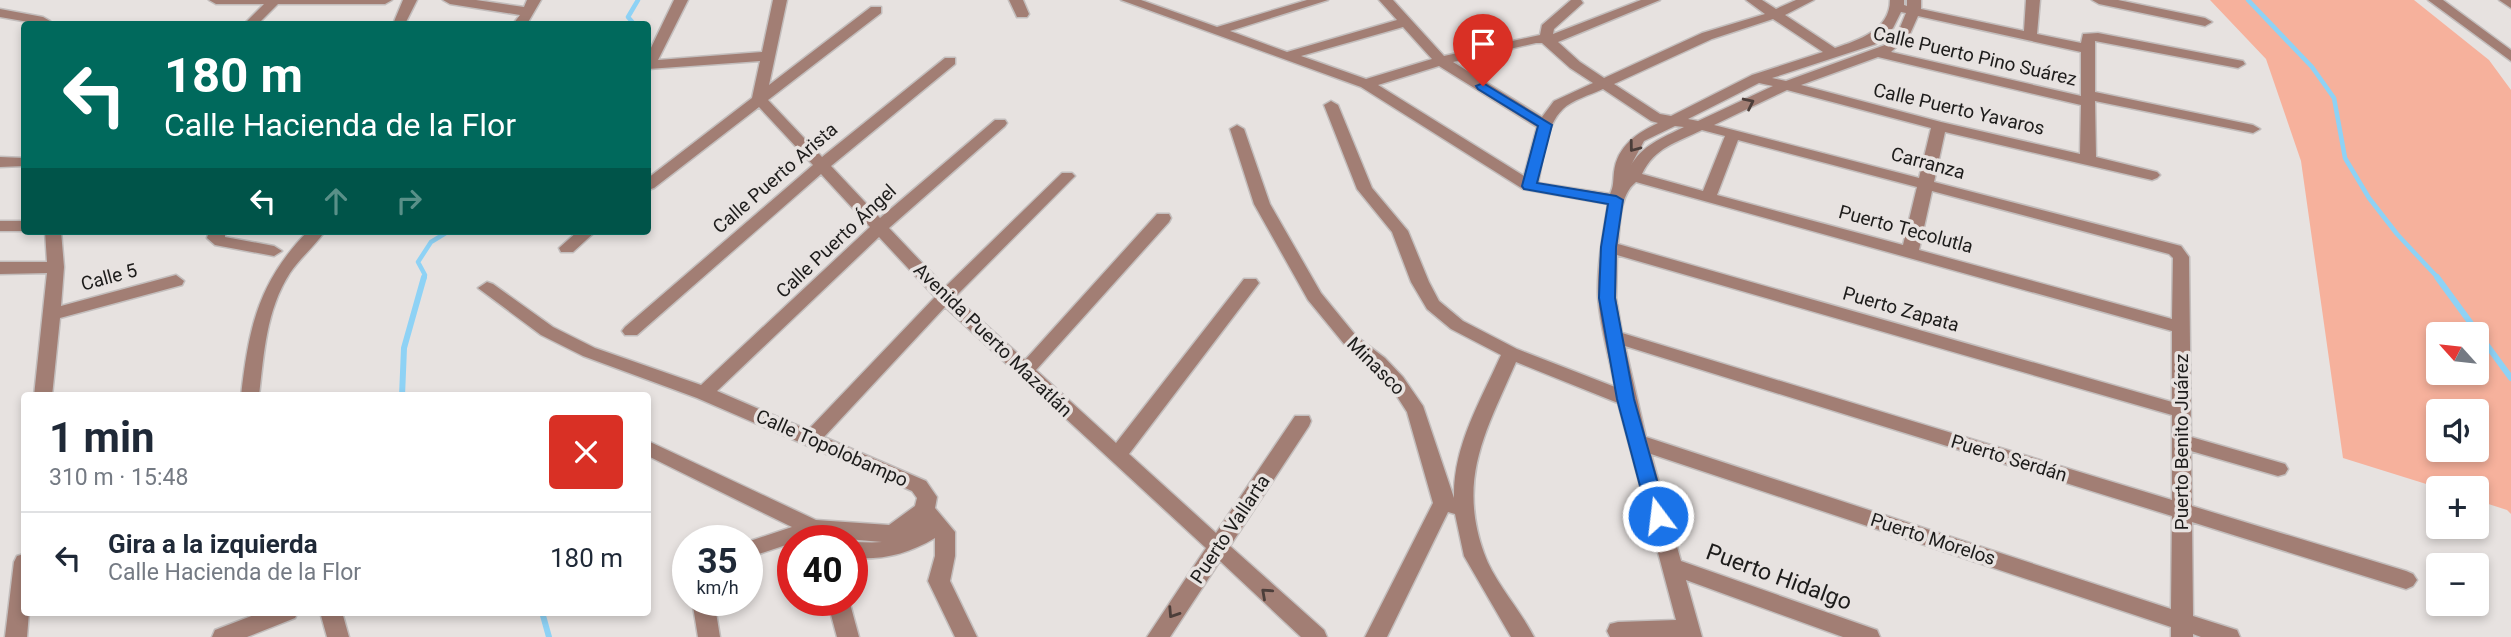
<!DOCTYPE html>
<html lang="es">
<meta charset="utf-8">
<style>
:root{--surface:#fff;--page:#f2f2f3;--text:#1f2937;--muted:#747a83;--line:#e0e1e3}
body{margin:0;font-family:Roboto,sans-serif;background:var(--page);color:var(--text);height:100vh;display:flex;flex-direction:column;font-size:26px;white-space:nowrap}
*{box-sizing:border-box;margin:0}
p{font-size:23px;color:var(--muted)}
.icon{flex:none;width:38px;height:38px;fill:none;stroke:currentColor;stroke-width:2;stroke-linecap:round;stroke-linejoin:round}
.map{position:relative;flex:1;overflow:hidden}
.panel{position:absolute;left:21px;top:392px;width:630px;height:224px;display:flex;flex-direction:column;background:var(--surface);border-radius:7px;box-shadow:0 4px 10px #0003}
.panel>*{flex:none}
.hud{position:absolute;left:21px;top:21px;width:630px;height:214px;border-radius:7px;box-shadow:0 4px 10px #0003;background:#00695c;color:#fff;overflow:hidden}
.needle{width:46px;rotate:297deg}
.controls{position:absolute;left:2426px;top:322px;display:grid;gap:14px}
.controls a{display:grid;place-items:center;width:63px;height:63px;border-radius:7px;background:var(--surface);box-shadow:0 4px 10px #0003;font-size:35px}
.speed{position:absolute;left:672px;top:525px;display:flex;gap:14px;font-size:35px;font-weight:700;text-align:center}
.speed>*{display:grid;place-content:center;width:91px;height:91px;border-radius:50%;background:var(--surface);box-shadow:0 4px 10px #0003;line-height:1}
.speed small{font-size:18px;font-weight:400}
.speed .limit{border:10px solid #d22;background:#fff;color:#111}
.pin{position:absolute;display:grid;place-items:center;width:60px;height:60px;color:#fff;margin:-72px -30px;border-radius:50% 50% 50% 0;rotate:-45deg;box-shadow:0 0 7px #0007}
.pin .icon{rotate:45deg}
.me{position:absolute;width:77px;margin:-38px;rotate:345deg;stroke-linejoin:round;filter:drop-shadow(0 0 5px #0008)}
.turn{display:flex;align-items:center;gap:24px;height:147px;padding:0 28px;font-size:32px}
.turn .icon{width:91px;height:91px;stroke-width:2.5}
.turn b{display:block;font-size:49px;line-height:60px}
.lanes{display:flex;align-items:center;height:66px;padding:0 28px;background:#0003;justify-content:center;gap:35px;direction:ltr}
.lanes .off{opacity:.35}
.round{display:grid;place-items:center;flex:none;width:74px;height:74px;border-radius:7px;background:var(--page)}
.headline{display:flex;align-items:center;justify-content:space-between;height:119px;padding:0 28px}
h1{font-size:42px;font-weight:700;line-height:52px}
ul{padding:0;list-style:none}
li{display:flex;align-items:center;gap:21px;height:91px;padding:0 28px;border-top:2px solid var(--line)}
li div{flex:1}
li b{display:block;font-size:26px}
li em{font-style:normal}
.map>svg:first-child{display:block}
.green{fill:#f6b19c;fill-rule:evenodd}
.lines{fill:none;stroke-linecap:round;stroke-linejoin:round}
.stream-far1{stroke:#8ed2f5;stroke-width:4.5}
.stream{stroke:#8ed2f5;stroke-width:6}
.minor-casing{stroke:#c3bebd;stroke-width:3}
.minor{fill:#a27e74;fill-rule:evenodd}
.oneway{stroke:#4c3e3a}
.route{fill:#1a73e8;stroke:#114b97;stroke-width:2}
.labels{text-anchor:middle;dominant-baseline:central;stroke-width:7;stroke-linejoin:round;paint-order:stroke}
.street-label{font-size:19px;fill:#1d1c1b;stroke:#e7e2e0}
.near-street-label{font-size:23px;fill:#1d1c1b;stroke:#e7e2e0}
</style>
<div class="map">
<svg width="2511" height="637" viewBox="0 0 2511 637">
<rect width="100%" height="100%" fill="#e7e2e0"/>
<path class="green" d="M2210,0H2414L2489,60L2511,90V514L2507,510L2476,500V488H2439L2343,458L2301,161L2266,59ZM2438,334H2476V373H2438ZM2438,411H2476V450H2438Z"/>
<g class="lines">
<path class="stream-far1" d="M2248,0L2312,67L2334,98L2345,158L2369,198L2397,234L2439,279
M634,24L628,17L638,0
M424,279L425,275L418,262L431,242L449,231"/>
<path class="stream" d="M2437,277L2511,378
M402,396L404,348L424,277
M542,612L549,637"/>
<defs>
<path id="minor" d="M209,0H392L385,4H278L258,24H244L264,4H216Z
M403,0H417L405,24H393Z
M443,0H476L524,7L527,0H541L527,24H513L520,15L450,4Z
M674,0H688L658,60L762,52L773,0H787L769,85L871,7H881V13L768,100L822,157L945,58H955V64L831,166L880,218L995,120H1005L1007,123L1005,126L889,228L945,287L1062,173H1072L1075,176L1072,179L955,297L1025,360L1157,214H1169L1171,218L1169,222L1036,370L1116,443L1244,279H1256L1259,283L1256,287L1129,454L1216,533L1295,416H1309L1311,421L1309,426L1230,546L1324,630L1327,637H1301L1220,561L1170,637H1147L1206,548L945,307L824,437L926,481L937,497L935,508L955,532V556L950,581L977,637H955L928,581L935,556V538C908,554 884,560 852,558V542C862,542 872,543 882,542L813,536L747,558V542L792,527L648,456V441L816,520L889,525L915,506L917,498L912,491L697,398L583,356L541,335L478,288L487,282L493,284L553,327L595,348L701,385L870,227L821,174L637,335H625L622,331L625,327L813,165L759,107L654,188L648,190V178L752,98L760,61L648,69V54ZM879,237L935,297L808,430L717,391Z
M1009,0H1023L1029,14L1027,17H1017Z
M1121,0H1141L1217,27L1307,0H1328L1230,31L1287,52L1397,20L1379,0H1393L1444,56L1540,35L1542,25L1571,0H1581L1583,3L1554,29L1553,34L1641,0H1660L1558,42L1580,62L1604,78L1702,33L1765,14L1746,0H1762L1776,9L1796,0H1814L1785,15L1835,48C1859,40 1890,30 1890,0H1904V5L1907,6V0H1921V9L2024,31L2026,0H2040L2037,34L2081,43L2083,34L2098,33L2243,61L2245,64L2238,68L2095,41V92L2253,125L2260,129L2253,133L2095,101L2096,157L2157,172L2160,175L2157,178L2152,180L1945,132L1934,182L2181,246L2189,257L2191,437L2285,464L2288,469L2285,474L2278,476L2191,451L2192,506L2406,571L2413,574L2417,580L2413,586L2406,589L2192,522L2193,616L2237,630L2240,637H2201L2193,634V637H2171V627L1651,454L1681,561L1877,630L1880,637H1843L1686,580L1702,637H1610L1607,631L1610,624L1618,622L1676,620L1618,403L1516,362C1487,429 1457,478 1484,553C1494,582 1520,609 1534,637H1511L1464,556L1455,514L1448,512L1387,637H1365L1433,503L1407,412L1391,387L1373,368L1345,345L1308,300L1254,204L1230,129L1237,125L1244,129L1270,204L1321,293L1357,337L1385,358L1403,377L1423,406L1454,498C1453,446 1480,402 1501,355L1451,329L1427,309L1411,282L1392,232L1357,189L1324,105L1331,101L1338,105L1372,188L1408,231L1429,282L1439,301L1463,321L1517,349L1615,387C1609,356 1600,327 1598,296C1597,265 1603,234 1608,204L1523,189L1361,87ZM1901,12L1906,13L1899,30L1885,45L1786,81L1772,78L1876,44L1893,28ZM1918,16L2081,52V96L1891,52L1910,34ZM1773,19L1823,52L1752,75L1671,116L1660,114L1614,84L1712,39ZM1403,27L1432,59L1366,79L1301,56ZM1536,43H1542L1570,68L1593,83L1554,101L1542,117L1453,62ZM1878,57L2081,105L2080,154L1941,122L1801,85ZM1439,66L1537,127L1524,176L1378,85ZM1759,83L1773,86L1698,121L1688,119ZM1603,89L1651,121L1658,123C1637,133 1617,146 1614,172C1613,180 1614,186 1610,194L1538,183C1543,160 1545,126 1563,109C1572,100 1590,95 1603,89ZM1787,90L1931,128L1919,178L1714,125ZM1675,126L1684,127C1662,138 1642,145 1630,167L1644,141ZM1702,130L1725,136L1703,191L1642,174C1655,147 1676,143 1702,130ZM1738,140L1917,187L1903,245L1717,195ZM1636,182L2172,331V402L1618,244C1620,225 1619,195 1636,182ZM1932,191L2169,254L2173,258L2172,319L1919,250ZM1617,255L2172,415V500L1622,333L1616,298ZM1625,346L2172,516L2171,609L1646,437Z
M2092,0H2118L2205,18L2212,22L2205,26L2099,4Z
M2428,0H2443L2511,50V61Z
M2499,0H2511V8Z
M0,9L43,17L50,21L40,24L0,17Z
M0,157L24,158V166L0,167Z
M0,221H24L25,231H0Z
M45,231H61L64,267L61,306L176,275L184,281L182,285L60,318L52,396H34L47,273L0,274V262H47Z
M209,231H225V237L274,246L282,251L274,256L215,245L207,238Z
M308,231H325C315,246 300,258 290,273C266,310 264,354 259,396H241C249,327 258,282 308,231Z
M578,231H596L573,252H561L559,248Z
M24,554V612H29L27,637H5L14,562L17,556Z
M692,600H714L720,637H698Z
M827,600H849L859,637H837Z
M262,612H298L295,618L247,637H212L215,630Z
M320,612H342L349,637H327Z"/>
</defs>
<use href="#minor" class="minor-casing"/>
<use href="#minor" class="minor"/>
</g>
<defs><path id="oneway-chevron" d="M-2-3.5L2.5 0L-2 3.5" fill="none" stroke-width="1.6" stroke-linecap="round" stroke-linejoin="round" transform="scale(1.75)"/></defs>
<g class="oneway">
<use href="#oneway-chevron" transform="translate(1749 103) rotate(-26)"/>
<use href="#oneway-chevron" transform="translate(1634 147) rotate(127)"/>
<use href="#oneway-chevron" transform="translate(1266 593) rotate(-138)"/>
<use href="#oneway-chevron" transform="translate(1173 613) rotate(123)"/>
</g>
<path class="route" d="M1483,83L1552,125L1537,183L1616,196L1623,200L1616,247L1615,298L1634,399L1667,516L1664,522L1658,524L1651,522L1648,516L1617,399L1599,298L1601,247L1608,204L1524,189L1522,186L1538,126L1478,89L1476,86Z"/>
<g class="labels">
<g class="street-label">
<text transform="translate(1975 56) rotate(13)">Calle Puerto Pino Suárez</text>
<text transform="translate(1959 109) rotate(13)">Calle Puerto Yavaros</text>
<text transform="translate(1928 163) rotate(15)">Carranza</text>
<text transform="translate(775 178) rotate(-41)">Calle Puerto Arista</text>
<text transform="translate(1906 229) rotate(15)">Puerto Tecolutla</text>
<text transform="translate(836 241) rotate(-43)">Calle Puerto Ángel</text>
<text transform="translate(109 277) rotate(-15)">Calle 5</text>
<text transform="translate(1901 309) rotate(16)">Puerto Zapata</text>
<text transform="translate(993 340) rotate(44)">Avenida Puerto Mazatlán</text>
<text transform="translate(1376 366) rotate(45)">Minasco</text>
<text transform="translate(2181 442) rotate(-90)">Puerto Benito Juárez</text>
<text transform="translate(832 448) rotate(24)">Calle Topolobampo</text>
<text transform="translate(2009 458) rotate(17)">Puerto Serdán</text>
<text transform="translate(1230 529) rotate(-56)">Puerto Vallarta</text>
<text transform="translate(1933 539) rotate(18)">Puerto Morelos</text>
</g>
<g class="near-street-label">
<text transform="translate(1779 577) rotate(20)">Puerto Hidalgo</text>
</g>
</g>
</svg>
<div class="controls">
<a><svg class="needle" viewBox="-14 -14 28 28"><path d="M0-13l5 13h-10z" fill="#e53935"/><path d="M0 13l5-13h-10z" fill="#747a83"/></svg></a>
<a><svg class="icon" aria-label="sound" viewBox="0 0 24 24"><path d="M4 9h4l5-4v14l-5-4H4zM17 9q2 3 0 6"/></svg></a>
<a>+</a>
<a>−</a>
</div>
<div class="speed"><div>35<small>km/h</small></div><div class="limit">40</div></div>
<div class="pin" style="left:1483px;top:86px;background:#d93025"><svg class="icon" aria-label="arrive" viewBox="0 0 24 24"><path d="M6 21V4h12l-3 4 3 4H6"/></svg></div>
<svg class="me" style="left:1658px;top:516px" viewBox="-20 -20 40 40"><circle r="17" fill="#1a73e8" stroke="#fff" stroke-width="3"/><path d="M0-11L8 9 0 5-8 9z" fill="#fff"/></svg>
<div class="hud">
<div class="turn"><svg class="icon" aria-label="left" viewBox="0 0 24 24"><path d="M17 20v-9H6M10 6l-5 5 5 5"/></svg><div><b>180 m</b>Calle Hacienda de la Flor</div></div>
<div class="lanes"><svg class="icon" aria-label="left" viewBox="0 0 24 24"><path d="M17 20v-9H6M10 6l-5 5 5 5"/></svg><svg class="icon off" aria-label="ahead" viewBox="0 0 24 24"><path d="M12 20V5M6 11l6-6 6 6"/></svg><svg class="icon off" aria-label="right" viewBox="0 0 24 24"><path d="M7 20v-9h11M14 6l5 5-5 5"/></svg></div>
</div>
<section class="panel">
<div class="headline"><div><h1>1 min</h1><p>310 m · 15:48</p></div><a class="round" style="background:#d93025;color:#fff"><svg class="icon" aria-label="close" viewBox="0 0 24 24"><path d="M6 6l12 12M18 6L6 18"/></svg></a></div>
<ul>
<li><svg class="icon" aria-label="left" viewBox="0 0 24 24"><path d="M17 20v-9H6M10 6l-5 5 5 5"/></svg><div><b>Gira a la izquierda</b><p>Calle Hacienda de la Flor</p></div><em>180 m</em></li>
</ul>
</section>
</div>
